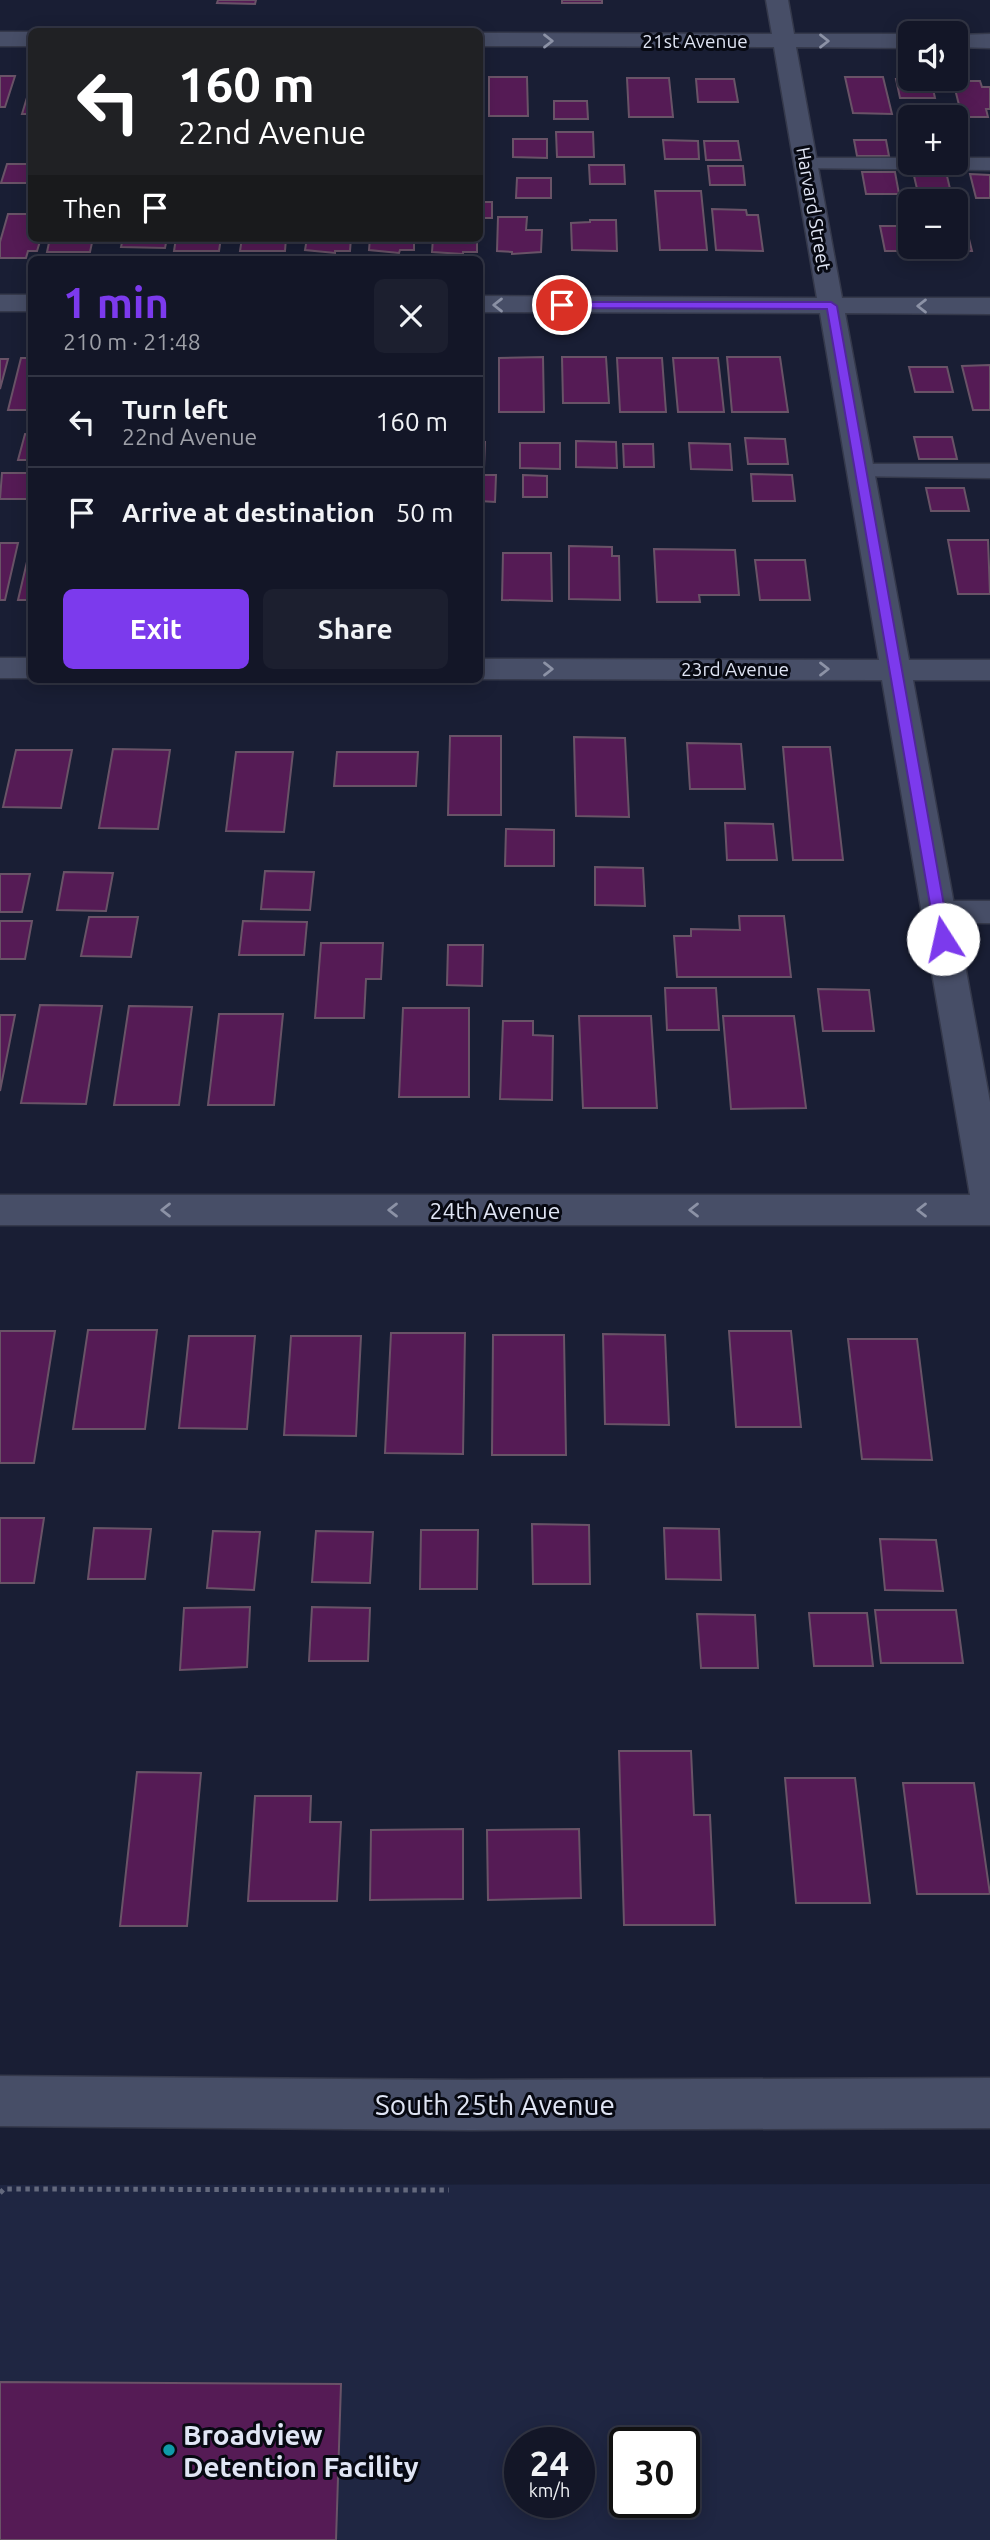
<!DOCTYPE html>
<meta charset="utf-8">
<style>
:root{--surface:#131627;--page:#1c1f2f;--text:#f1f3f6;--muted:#9d9fa7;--line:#323544;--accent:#7c3aed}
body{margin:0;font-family:Ubuntu,sans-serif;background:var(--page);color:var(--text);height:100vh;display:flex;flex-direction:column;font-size:26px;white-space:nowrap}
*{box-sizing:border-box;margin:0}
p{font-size:23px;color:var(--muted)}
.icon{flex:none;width:38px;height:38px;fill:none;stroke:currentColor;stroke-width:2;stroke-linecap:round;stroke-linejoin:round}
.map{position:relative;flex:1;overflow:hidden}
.sheet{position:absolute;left:28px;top:256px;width:455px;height:427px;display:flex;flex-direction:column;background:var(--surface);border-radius:10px;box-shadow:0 4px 18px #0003,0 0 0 2px var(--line)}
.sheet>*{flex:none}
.top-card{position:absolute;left:28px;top:28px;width:455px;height:214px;border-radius:10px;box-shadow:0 4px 18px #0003,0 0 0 2px var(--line);background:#202124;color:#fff;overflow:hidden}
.buttons{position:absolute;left:898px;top:21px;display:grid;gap:14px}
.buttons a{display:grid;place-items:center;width:70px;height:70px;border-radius:10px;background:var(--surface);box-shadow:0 4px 18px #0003,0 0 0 2px var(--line);font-size:35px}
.speed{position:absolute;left:504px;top:2427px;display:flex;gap:14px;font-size:35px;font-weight:700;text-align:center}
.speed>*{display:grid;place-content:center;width:91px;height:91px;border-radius:50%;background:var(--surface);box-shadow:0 4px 18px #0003,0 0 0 2px var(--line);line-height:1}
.speed small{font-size:18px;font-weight:400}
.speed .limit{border:4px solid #111;border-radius:10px;background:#fff;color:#111}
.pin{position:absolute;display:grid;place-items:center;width:60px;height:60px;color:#fff;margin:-30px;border:4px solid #fff;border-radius:50%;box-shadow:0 2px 7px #0007}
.me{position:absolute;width:77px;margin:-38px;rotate:350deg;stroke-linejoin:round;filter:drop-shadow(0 0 5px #0008)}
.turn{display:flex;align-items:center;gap:24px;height:147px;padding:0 35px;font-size:32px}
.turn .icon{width:91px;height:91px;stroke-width:2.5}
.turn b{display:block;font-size:49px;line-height:60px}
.then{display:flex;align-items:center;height:66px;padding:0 35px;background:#0003;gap:14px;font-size:26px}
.round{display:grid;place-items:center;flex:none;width:74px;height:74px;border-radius:10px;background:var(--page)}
.summary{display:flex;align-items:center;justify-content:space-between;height:119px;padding:0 35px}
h1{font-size:42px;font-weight:600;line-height:52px;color:var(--accent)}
.cta{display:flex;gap:14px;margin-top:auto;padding:14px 35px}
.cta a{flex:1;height:80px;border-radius:10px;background:var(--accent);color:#fff;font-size:28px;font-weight:600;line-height:80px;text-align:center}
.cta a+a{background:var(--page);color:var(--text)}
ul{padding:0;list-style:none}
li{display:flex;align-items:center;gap:21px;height:91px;padding:0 35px;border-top:2px solid var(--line)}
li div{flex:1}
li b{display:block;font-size:26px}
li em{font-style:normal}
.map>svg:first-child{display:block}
.built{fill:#1f2642;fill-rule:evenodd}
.building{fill:#551b55;stroke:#695367;stroke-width:2}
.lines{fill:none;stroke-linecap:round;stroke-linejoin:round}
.lane-casing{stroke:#35394b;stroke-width:3}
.street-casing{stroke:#35394b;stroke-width:3}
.secondary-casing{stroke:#35394b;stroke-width:3}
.path{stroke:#64697d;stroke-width:5;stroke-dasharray:4.5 4.5;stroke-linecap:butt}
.lane{fill:#474e67;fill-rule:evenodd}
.street{fill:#474e67;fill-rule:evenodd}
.secondary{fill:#474e67;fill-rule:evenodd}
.oneway{stroke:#8c92a6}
.route{fill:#7c3aed;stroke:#51269a;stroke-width:2}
.culture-dot{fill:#0f9aa8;stroke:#070912;stroke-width:2.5}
.labels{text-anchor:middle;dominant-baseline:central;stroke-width:6;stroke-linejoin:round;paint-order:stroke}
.far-street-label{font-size:19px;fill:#e0e5f4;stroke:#070912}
.street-label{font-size:23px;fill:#e0e5f4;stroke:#070912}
.near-street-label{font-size:28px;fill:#e0e5f4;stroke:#070912}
.near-poi-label{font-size:28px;font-weight:bold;fill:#e0e5f4;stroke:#070912;text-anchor:start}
</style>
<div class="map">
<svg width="990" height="2540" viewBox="0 0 990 2540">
<rect width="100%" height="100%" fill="#191e34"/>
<path class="built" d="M990,2184V2540H0V2185ZM520,2443H579V2502H520ZM625,2443H684V2502H625Z"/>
<path class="building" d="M218,0H256L255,4L217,3Z
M562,0H602V3H562Z
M0,76H15L5,107H0Z
M489,77H527L528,116H489Z
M845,77H883L892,114L853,113Z
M627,78H669L673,117H629Z
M696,79H734L738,102H698Z
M896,79L931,80L935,98H900Z
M32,81V114H22Z
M953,81H980L982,87H990V109H986L988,117H962Z
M554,101H587L588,119H554Z
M556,132H593L594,157H557Z
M513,139H547V158L513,157Z
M663,140L698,141L699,159H665Z
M854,140H886L889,156H857Z
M704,141H738L741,160H706Z
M7,164H32V183H1Z
M589,165H624L625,184H590Z
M708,166H743L745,185H710Z
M862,172H895L899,194H866Z
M970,174L990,175V198H976Z
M914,176H947L951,193H918Z
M517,178H551V198H516Z
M655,191H701L707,250H660Z
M480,202H492V218H480Z
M712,209L746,210L747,215H758L763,251L716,250Z
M8,214H32V238H41L37,251H28L26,258H0V242Z
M498,217H527L526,230H542L541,252L512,254V252L497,251Z
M590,220H616L617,251L572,250L571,223L590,222Z
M880,226H910V247H920L921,251H885Z
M956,227H966L972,251H935L934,247H956Z
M50,238H93L90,252H47Z
M123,238H167L165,248L121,247Z
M176,238H221L219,251H174Z
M242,238H286L285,251H240Z
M307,238H351L350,251H335V253L305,250Z
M370,238H414V250H400L399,253L369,250Z
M433,238H477V252H463V254L432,252Z
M543,357L544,412H499V358Z
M562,357H606L609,403H563Z
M727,357H780L788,412H732Z
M21,358H32V410H8Z
M617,358H662L666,412H620Z
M673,358H718L724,412H678Z
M0,359H8L0,389Z
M990,365V410H973L962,366Z
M909,367H947L953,392H915Z
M25,434L32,435V460H18Z
M914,437H952L957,459H919Z
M745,438L785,439L788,464H748Z
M576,441L616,442L617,468L576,467Z
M480,442H485L484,468H480Z
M520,443H560V469L520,468Z
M689,443L730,444L732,470L691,469Z
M623,444H653L654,467H624Z
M2,473H32V499H0Z
M751,474L792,475L795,501H753Z
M480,475H496L495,502L480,501Z
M523,475L547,476V497H523Z
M926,488H964L969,511H931Z
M948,540H988L990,594H958Z
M0,543H18L5,600H0Z
M569,546L612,547V556H619L620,600L569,599Z
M30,549L32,600H18Z
M654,549L735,550L739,595H699L700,602H657Z
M480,552H484V599H480Z
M503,553H551L552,601L502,600Z
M755,560H805L810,600H760Z
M450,736H501V815H448Z
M574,737L625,738L629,817L576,816Z
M687,743L741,744L745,789H690Z
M783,747H830L843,860H793Z
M113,749L170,750L158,829L99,828Z
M16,750H72L61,808L3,807Z
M236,752H293L284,832L226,831Z
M337,752H418L416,786H334Z
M725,823L773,824L777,860H727Z
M506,829L554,830V866H505Z
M595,867L643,868L645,906L595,905Z
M265,871L314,872L310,910L261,909Z
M64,872L113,873L106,911L57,910Z
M0,874H30L22,912H0Z
M739,916H784L791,977H677L674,936H691V929L740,930Z
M89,917H138L131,957L81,956Z
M0,921H32L25,959H0Z
M243,921L307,922L304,955H239Z
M321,943H383L381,979H366L364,1018H315Z
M448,945H483L482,986L447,985Z
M665,988H716L719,1030H667Z
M818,989L869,990L874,1031H823Z
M40,1005L102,1006L86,1104L21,1103Z
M129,1006L192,1007L179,1105H114Z
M403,1008H469V1097H399Z
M219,1014H283L274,1105H208Z
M0,1015H15L0,1091Z
M579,1016H651L657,1108H583Z
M723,1016H794L806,1108L731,1109Z
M503,1021H533V1035L553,1036L552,1100L500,1099Z
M88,1330H157L145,1429H73Z
M0,1331H55L34,1463H0Z
M729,1331H791L801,1427H736Z
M391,1333H465L463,1454L385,1453Z
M603,1334L665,1335L669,1425L605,1424Z
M493,1335H564L566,1455H492Z
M189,1336H255L247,1429L179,1428Z
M291,1336H361L356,1436L284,1435Z
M848,1339H917L932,1460L862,1459Z
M0,1518H44L34,1583H0Z
M532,1524L589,1525L590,1584H533Z
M94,1528L151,1529L145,1579H88Z
M664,1528L719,1529L721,1580L666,1579Z
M421,1530H478L477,1589H420Z
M213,1531L260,1532L254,1590L207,1588Z
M316,1531L373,1532L370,1583L312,1582Z
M880,1539L936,1540L943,1591L885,1590Z
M250,1607L247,1667L180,1670L184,1608Z
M312,1607L370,1608L368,1661H309Z
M875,1610H956L963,1663H881Z
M809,1613H867L873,1666H814Z
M697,1614L755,1615L758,1668H701Z
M619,1751H691L694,1815H710L715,1925H624Z
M137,1772L201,1773L187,1926H120Z
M785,1778H855L870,1903H796Z
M903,1783H974L990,1894H917Z
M255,1796H311L310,1822H341L337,1901H248Z
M463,1829V1899L370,1900L371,1830Z
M579,1829L581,1898L488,1900L487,1830Z
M0,2382L341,2384L336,2540H0Z"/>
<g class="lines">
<defs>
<path id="lane" d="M806,158H910V163H956V158H990V170L799,168L796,164L799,160Z
M861,464H990V478L853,476L849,471L853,466Z
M938,901H990V923H938L928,920L923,912L928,904Z"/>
<path id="street" d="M766,0H788L794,34H910V48L796,47L842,298H990V314L845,313L909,660H990V680H913L990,1102V1225H0V1195H970L882,680L480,679V659L879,660L820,313L480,312V296L817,298L774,47L480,46V33L772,34Z
M0,32H32V46H0Z
M990,34V48L956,47V35Z
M0,295H32V311H0Z
M0,658H32V678H0Z"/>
<path id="secondary" d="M0,2076L471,2080L990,2078V2128L471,2130L0,2126Z"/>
</defs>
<use href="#lane" class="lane-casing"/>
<use href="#street" class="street-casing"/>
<use href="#secondary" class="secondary-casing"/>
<path class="path" d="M0,2193L4,2189L449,2190"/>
<use href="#lane" class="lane"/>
<use href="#street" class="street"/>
<use href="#secondary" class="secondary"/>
</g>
<defs><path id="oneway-chevron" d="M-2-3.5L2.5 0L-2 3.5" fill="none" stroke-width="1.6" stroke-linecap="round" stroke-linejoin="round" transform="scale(1.75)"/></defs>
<g class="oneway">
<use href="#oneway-chevron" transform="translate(548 41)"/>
<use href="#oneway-chevron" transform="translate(824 41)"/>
<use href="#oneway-chevron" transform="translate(498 305) rotate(-180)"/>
<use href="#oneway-chevron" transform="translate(922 306) rotate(-180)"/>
<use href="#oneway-chevron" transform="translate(548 669)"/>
<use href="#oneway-chevron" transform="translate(824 669)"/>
<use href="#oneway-chevron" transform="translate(166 1210) rotate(-180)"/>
<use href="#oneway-chevron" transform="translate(393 1210) rotate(-180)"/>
<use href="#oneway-chevron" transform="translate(694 1210) rotate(-180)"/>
<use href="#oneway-chevron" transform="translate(922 1210) rotate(180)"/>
</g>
<path class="route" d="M558,302H831L837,306L950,939L948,943H938L936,939L827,309L562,308L558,307Z"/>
<circle class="culture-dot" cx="169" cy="2450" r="7"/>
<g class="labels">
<g class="far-street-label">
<text x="695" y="41">21st Avenue</text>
<text transform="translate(814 209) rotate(80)">Harvard Street</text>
<text x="735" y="669">23rd Avenue</text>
</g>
<g class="street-label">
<text x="495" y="1210">24th Avenue</text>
</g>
<g class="near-street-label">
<text x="495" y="2104">South 25th Avenue</text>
</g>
<g class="near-poi-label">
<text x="183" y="2434">Broadview<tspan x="183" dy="32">Detention Facility</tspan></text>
</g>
</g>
</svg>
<div class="buttons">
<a><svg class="icon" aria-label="sound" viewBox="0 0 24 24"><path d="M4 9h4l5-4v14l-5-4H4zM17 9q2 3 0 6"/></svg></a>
<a>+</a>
<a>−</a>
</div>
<div class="speed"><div>24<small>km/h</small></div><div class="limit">30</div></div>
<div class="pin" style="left:562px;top:305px;background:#d93025"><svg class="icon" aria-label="arrive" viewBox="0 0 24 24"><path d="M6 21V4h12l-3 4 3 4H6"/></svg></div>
<svg class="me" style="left:943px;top:939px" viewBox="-20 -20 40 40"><circle r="19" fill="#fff"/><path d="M0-13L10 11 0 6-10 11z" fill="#7c3aed"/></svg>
<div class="top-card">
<div class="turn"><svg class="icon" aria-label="left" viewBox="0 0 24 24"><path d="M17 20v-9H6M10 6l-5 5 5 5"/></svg><div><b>160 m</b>22nd Avenue</div></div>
<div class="then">Then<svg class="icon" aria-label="arrive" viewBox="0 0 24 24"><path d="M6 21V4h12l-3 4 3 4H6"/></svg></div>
</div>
<section class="sheet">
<div class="summary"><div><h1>1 min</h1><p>210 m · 21:48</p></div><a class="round"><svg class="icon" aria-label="close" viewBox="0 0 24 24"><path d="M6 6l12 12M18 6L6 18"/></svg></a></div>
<ul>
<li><svg class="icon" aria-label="left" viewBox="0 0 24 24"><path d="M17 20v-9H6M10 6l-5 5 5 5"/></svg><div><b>Turn left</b><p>22nd Avenue</p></div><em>160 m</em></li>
<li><svg class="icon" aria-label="arrive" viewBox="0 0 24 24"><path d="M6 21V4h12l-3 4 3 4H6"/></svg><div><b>Arrive at destination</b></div><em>50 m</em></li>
</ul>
<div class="cta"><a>Exit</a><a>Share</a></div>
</section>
</div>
